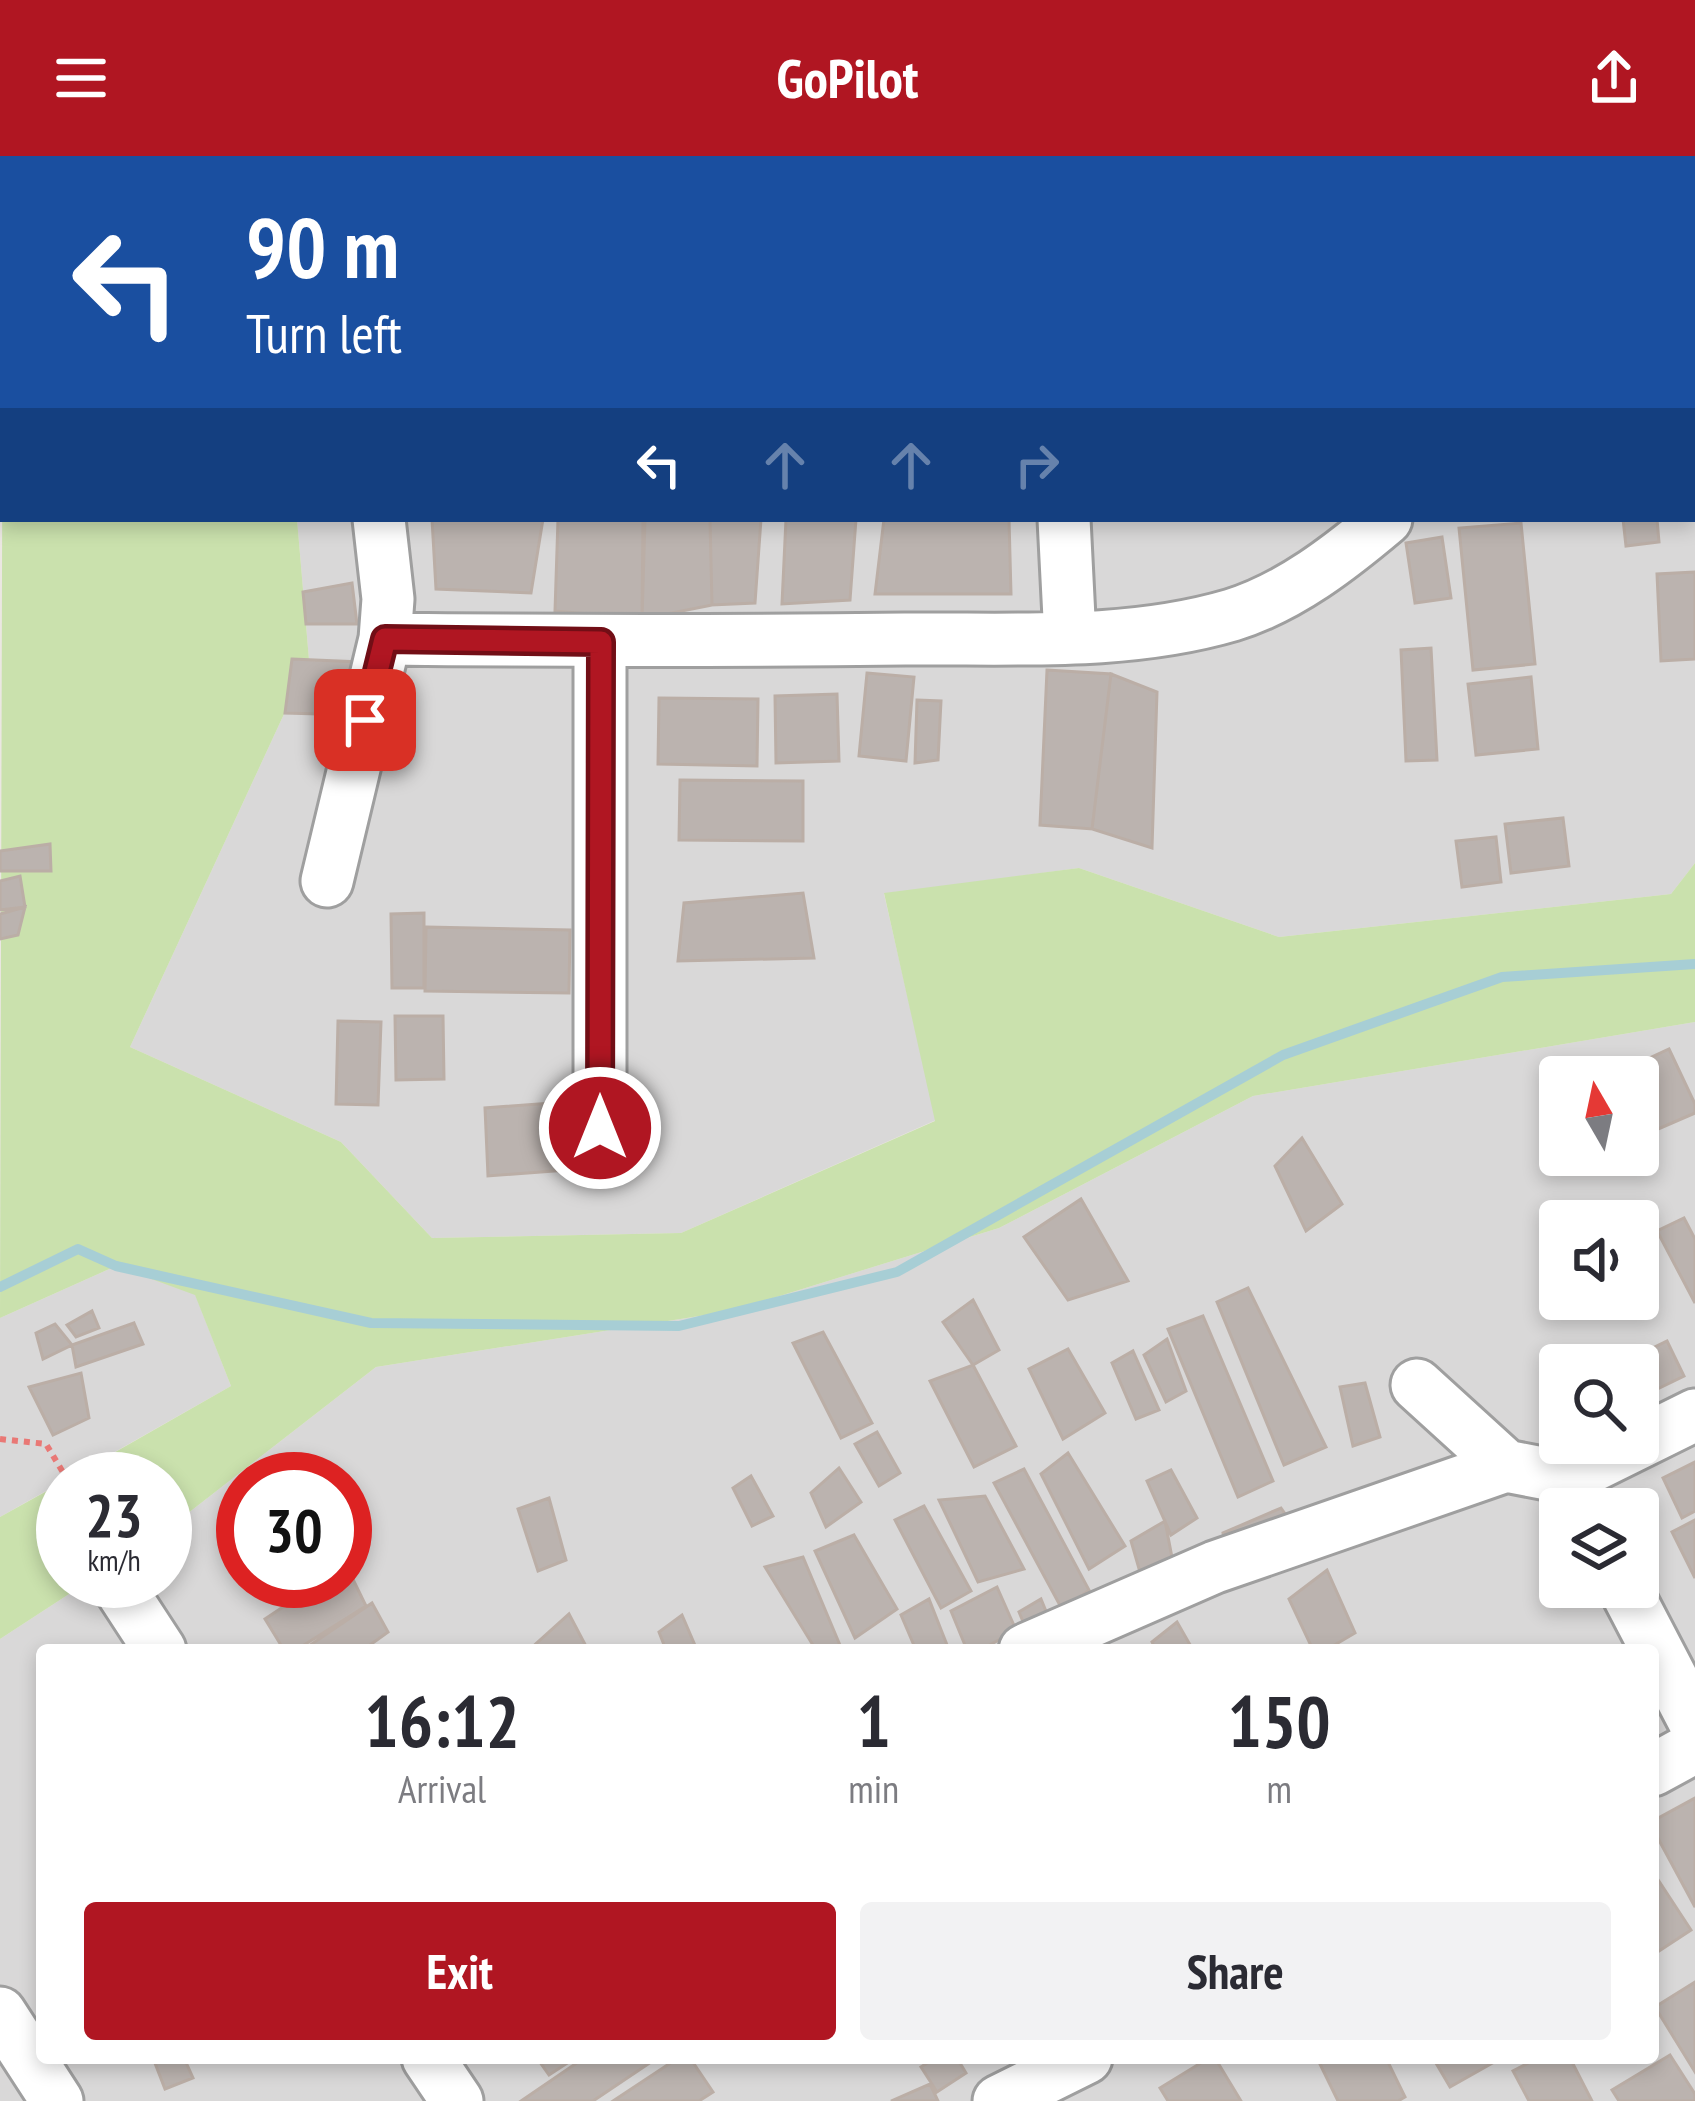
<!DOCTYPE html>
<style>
:root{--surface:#fff;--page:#f2f2f3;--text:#2b2b33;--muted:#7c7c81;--accent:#b01622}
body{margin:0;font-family:"PT Sans Narrow",sans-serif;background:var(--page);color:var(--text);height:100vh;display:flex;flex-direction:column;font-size:45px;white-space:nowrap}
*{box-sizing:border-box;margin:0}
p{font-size:39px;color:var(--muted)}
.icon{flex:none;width:66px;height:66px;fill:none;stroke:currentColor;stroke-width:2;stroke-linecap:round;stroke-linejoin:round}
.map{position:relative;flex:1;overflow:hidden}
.panel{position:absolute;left:36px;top:1488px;width:1623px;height:420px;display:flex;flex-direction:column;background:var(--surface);border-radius:12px;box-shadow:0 6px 18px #0003}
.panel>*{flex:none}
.guide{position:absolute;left:0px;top:0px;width:1695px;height:366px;box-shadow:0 6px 18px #0003;background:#1a4fa0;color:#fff;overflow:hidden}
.needle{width:78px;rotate:351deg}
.tools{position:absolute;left:1539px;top:900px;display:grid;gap:24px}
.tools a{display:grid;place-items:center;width:120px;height:120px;border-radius:12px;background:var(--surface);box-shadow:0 6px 18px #0003;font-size:60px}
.speed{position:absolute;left:36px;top:1296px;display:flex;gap:24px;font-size:60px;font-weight:700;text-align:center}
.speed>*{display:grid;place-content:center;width:156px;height:156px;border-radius:50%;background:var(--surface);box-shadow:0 6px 18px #0003;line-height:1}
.speed small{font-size:30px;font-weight:400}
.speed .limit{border:18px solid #d22;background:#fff;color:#111}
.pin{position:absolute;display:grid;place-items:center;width:102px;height:102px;color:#fff;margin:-51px;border-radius:24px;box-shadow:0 6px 18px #0006}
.me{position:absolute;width:132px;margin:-66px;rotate:0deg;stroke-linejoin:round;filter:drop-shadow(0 0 9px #0008)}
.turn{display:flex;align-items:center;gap:42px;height:252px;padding:0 48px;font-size:54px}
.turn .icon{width:156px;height:156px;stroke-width:2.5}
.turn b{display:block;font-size:84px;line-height:102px}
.lanes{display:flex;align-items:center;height:114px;padding:0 48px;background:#0003;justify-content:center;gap:60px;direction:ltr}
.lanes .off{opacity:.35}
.eta{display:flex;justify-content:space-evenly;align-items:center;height:204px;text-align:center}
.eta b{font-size:72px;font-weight:800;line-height:84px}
.action{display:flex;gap:24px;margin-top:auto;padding:24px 48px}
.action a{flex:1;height:138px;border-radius:12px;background:var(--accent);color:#fff;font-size:48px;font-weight:800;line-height:138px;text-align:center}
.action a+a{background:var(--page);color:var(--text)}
header{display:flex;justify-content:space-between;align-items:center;height:156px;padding:0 48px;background:var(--accent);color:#fff;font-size:54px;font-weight:800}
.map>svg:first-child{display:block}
.residential{fill:#d9d8d8;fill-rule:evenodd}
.grass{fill:#cae1ad}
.forest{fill:#abc69b}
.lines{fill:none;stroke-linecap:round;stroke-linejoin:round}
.stream{stroke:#a7ced5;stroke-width:10}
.building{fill:#bbb3af;stroke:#bbaea6;stroke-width:3}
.minor-casing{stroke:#9f9f9f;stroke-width:57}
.path{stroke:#e97875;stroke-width:6;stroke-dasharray:6 6;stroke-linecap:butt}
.minor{stroke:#fff;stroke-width:51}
.route-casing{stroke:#720e16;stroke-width:30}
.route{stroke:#b01622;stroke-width:21}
</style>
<header><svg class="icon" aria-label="menu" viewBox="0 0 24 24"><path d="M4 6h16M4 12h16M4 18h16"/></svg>GoPilot<svg class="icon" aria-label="share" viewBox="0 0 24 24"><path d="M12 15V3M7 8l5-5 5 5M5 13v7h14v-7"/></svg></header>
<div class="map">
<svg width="1695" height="1945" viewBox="0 0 1695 1945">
<rect width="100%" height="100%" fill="#ebe7e2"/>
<path class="residential" d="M1494,0H1695V707L1671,738L1279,781L1079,712L884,738L936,964L681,1077L432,1082L341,986L130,891L309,504L297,363H1692V3H1490Z
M1695,866V1945H0V1483L89,1425H165V1375L376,1211L731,1155L999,1072L1253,940ZM1560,921H1638V999H1560ZM1560,1065H1638V1143H1560ZM1560,1209H1638V1287H1560ZM243,1323H345V1425H243ZM1560,1353H1638V1431H1560ZM42,1494H1653V1902H42Z
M116,1110L195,1138L231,1230L0,1361V1162Z"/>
<path class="grass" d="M3,49V363H297L309,504L130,891L341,986L432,1082L681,1077L935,965L884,737L1079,712L1279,781L1671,738L1695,707V866L1253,940L999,1072L731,1155L376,1211L165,1375V1323H68L231,1230L195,1139L116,1110L0,1162Z
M63,1326V1425H89L0,1483V1361Z"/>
<path class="forest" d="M524,0H882L524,3Z"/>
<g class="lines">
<path class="stream" d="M0,1131L78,1093L116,1110L371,1167L679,1170L897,1116L1283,899L1502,821L1695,808"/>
</g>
<path class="building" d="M432,363H543L531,437L436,433Z
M558,363H643L642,463L555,455Z
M645,363H710L712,449L642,463Z
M710,363H761L755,447L712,449Z
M786,363H856L850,444L782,448Z
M884,363H1009L1011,438H875Z
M1623,363H1657L1659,386L1626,390Z
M1521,367L1535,508L1473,514L1459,372Z
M1442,381L1451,442L1415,447L1406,387Z
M1695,416V503L1661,505L1657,418Z
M352,427L357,468H306L303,436Z
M1431,492L1437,604L1406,605L1401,494Z
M292,503L360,506L353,559L285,557Z
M1047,514L1111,518L1092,673L1040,669Z
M867,517L914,521L906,605L859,600Z
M1111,518L1157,536L1152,692L1092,673Z
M1531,521L1538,593L1476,599L1468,528Z
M837,538L839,605L776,607L775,540Z
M659,542L758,543L757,610L658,608Z
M917,544L941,545L938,604L915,607Z
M680,624L803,625V685L679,684Z
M1563,662L1569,710L1511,717L1505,668Z
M1496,681L1501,726L1462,731L1456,685Z
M50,688L51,715H0V695Z
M20,720L25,751L0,754V725Z
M803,737L814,802L678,805L684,747Z
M25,751L18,779L0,783V758Z
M424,757V832H392L391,758Z
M426,771L570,774L569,837L425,835Z
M395,860H443L444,923L396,924Z
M338,865L381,866L378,949L336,948Z
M1669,893L1695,948V957L1642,980L1638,972V921L1613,919Z
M564,946L566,1014L488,1020L485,952Z
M1302,982L1342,1048L1306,1075L1275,1010Z
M1081,1043L1128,1125L1068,1144L1024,1081Z
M1684,1062L1695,1083V1147L1657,1075Z
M1248,1132L1326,1291L1284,1309L1217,1146Z
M973,1144L999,1194L973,1209L943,1166Z
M92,1155L99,1172L76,1181L67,1169Z
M1203,1160L1273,1325L1238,1341L1168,1173Z
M134,1167L143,1188L76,1211L72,1189Z
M55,1168L72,1189L43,1203L36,1177Z
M823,1176L872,1267L841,1282L793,1187Z
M1167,1183L1186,1235L1166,1246L1144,1199Z
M1667,1185L1684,1220L1639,1242L1638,1209L1622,1207Z
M1068,1193L1105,1257L1063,1283L1029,1213Z
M1133,1195L1159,1254L1136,1263L1112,1207Z
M973,1209L1016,1290L974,1311L930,1225Z
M81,1217L89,1262L53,1279L29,1231Z
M1365,1227L1380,1281L1353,1290L1340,1231Z
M877,1276L900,1317L879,1330L855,1288Z
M1068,1297L1125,1390L1089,1413L1041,1318Z
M1695,1306V1355L1682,1362L1663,1322Z
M839,1312L861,1346L826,1371L811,1337Z
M1024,1313L1089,1434L1063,1455L994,1327Z
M1171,1314L1197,1362L1171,1379L1147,1325Z
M751,1320L773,1360L752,1370L733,1332Z
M985,1340L1024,1413L978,1426L939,1344Z
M549,1342L566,1404L538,1415L518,1353Z
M924,1350L971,1435L941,1452L895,1364Z
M1281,1352L1293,1369L1226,1394L1223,1377Z
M1695,1364V1422L1672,1376Z
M1165,1365L1175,1417L1144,1430L1131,1385Z
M854,1379L897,1453L855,1482L815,1395Z
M803,1401L842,1494H816L765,1411Z
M346,1409L366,1450L296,1494H284L265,1463L322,1425H345Z
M1327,1414L1355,1477L1326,1494H1313L1289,1443Z
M997,1431L1016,1474L981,1494H967L951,1455Z
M929,1443L949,1494H916L901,1459Z
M1041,1443L1052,1470L1029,1480L1019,1456Z
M372,1447L388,1476L363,1494H303Z
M569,1458L588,1494H529Z
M682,1459L697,1494H666L659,1476Z
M1177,1466L1193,1494H1156L1152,1486Z
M1695,1642V1751L1653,1673V1665Z
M1653,1716L1691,1774L1653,1799Z
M1695,1826V1916L1655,1851Z
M1670,1899L1695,1938V1945H1619L1612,1934Z
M153,1902H184L193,1922L165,1933Z
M537,1902H575L549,1919Z
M584,1902H657L593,1945H521Z
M678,1902H690L713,1936L699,1945H613Z
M935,1902H957L966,1917L937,1936L921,1911Z
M1209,1902H1215L1241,1945H1168L1160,1932Z
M1317,1902H1386L1405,1941L1398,1945H1338Z
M1433,1902H1494L1496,1905L1450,1931Z
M1538,1902H1570L1592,1945H1529L1513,1915Z
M930,1928L938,1945H891Z"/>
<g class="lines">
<defs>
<path id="minor" d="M339,0V3
M1048,0V3
M1692,271H1695
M1064,363L1070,482
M385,483C559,485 732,485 905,483C1014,482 1127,490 1232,459C1290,441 1341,401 1386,363
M327,725L385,483L388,443L379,363
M600,972V486
M1417,1229L1506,1310
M115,1425L160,1494
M1624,1431L1695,1567
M1025,1494L1215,1411L1506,1310L1568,1322L1695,1259
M1653,1614L1695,1591
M0,1857L57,1945
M428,1902L457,1945
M999,1945L1086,1902"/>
</defs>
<use href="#minor" class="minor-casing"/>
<path class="path" d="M0,1283L46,1288L67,1323"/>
<use href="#minor" class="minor"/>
</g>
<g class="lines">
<defs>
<path id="route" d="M365,564L385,483L601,486L600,972"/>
</defs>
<use href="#route" class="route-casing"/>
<use href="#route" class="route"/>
</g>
</svg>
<div class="tools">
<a><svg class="needle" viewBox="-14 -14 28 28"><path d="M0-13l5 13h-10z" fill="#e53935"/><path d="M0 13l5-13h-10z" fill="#7c7c81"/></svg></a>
<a><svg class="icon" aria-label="sound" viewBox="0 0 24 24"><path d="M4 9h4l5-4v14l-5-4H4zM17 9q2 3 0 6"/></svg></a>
<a><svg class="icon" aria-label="search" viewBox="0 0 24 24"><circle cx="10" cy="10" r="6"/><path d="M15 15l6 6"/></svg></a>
<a><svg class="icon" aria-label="layers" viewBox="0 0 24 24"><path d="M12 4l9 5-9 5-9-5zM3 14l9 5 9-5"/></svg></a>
</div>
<div class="speed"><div>23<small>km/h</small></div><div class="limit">30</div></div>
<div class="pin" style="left:365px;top:564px;background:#d93025"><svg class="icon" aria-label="arrive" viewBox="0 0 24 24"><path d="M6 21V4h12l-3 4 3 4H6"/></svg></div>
<svg class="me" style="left:600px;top:972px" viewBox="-20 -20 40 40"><circle r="17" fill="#b01622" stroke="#fff" stroke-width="3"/><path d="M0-11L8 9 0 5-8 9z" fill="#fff"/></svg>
<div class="guide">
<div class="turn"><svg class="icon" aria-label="left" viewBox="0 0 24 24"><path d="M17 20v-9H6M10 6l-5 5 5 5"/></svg><div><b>90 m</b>Turn left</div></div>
<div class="lanes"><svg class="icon" aria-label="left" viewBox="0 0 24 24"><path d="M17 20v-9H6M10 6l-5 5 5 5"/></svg><svg class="icon off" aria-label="ahead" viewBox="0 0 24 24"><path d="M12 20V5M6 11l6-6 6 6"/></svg><svg class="icon off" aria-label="ahead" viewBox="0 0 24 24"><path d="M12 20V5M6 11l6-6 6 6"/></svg><svg class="icon off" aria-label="right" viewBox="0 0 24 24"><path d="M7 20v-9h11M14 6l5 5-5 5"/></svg></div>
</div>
<section class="panel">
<div class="eta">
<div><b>16:12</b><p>Arrival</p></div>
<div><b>1</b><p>min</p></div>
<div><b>150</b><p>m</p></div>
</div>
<div class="action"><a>Exit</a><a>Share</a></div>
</section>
</div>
